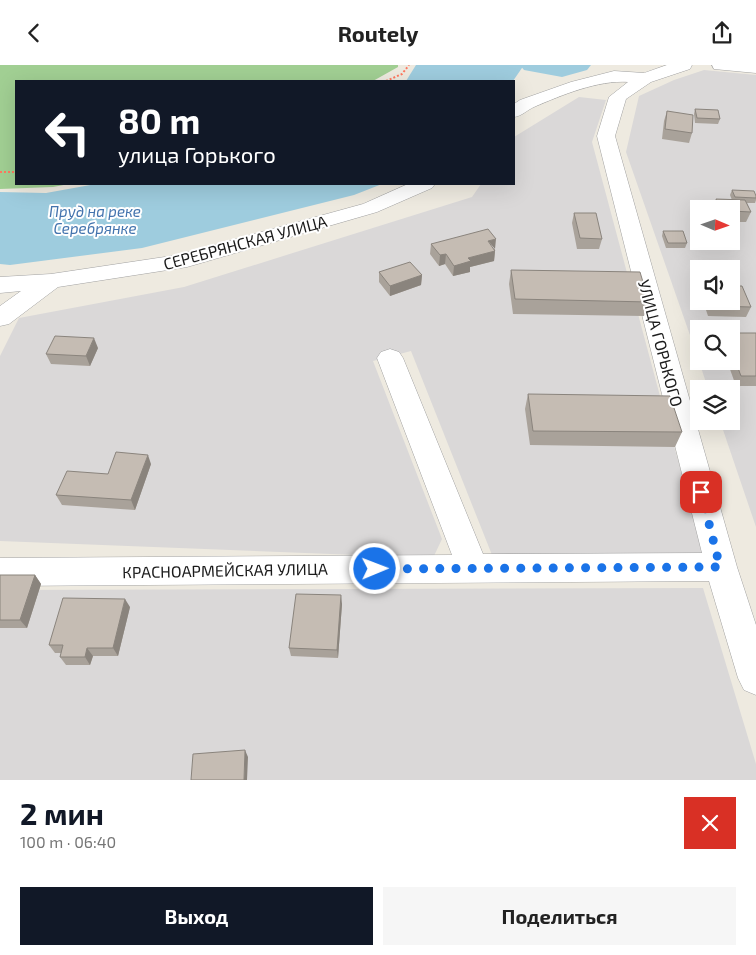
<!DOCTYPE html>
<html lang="ru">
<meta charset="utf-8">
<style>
:root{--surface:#fff;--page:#f6f6f6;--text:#222;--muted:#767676;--accent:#111827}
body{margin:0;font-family:"Exo 2",sans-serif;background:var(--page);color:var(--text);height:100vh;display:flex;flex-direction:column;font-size:19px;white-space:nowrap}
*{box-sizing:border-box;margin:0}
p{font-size:16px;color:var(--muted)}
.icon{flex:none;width:28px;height:28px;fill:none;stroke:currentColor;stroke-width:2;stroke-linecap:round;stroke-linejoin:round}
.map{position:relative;height:715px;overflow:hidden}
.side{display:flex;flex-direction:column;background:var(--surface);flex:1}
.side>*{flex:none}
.top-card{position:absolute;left:15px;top:15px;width:500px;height:105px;border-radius:0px;box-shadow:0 5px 20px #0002;background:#111827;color:#fff;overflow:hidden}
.needle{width:32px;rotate:92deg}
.fabs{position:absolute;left:690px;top:135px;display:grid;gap:10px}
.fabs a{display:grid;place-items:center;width:50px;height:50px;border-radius:0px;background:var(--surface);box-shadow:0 5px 20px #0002;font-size:25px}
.pin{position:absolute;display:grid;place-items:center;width:42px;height:42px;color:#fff;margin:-21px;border-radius:10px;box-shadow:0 2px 8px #0006}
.me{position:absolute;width:55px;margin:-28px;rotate:89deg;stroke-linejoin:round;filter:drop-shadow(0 0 4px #0008)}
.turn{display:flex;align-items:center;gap:18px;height:105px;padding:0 20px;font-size:22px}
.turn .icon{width:65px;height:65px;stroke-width:2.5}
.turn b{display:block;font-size:35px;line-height:42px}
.round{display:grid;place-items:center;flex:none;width:52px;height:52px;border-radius:0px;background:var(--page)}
.overview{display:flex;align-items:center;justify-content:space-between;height:85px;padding:0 20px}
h1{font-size:30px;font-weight:700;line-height:38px;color:var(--accent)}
.primary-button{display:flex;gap:10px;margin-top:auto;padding:10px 20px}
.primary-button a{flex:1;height:58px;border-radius:0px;background:var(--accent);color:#fff;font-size:20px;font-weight:700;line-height:58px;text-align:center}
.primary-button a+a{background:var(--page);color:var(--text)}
header{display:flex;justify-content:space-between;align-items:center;height:65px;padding:0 20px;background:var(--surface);font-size:22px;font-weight:700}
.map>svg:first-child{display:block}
.residential{fill:#dad8d8;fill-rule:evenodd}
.forest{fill:#a1cf93}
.water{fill:#9eccde}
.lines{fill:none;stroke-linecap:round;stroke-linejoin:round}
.river{fill:#9eccde;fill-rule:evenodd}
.minor-casing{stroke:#a2a2a2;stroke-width:1}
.path{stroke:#ff7860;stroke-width:2;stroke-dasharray:2 2;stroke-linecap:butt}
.minor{fill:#fff;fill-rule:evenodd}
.wall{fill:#a9a29a}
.shaded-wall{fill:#8a847d}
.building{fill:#c5bcb3;stroke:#8a847d}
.route{stroke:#1a73e8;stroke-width:9;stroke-dasharray:0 16.2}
.labels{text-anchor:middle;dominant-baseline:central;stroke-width:4;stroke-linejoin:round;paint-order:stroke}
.far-water-label{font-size:15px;font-style:italic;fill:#4474ae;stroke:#fff}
.street-label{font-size:16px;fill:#1b1b1b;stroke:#fff}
</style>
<header><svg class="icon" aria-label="back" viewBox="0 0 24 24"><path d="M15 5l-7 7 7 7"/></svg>Routely<svg class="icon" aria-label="share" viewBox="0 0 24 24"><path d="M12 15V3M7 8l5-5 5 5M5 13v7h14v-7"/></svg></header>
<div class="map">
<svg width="756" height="715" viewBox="0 0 756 715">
<rect width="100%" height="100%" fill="#eeeae0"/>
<path class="residential" d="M704,5L756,10V462L720,356H731V324H708L699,296H731V264H699V296L626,87L639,31L674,15ZM699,144H731V176H699ZM699,204H731V236H699Z
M579,32L606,35L592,77L664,346L706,493L492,490L411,286L373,296L442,474L433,493L0,476V291L19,253L184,222L472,132L481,119H514V72Z
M703,523L756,699V715H0V525Z"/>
<path class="forest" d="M0,0H398V2L373,16H16V119H69L53,122L0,124Z"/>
<path class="water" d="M416,0H524L513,16H406Z
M96,119H382L354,130L142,183L10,200L0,199V127L46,128Z"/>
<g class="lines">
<path class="river" d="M520,0H591L587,5L562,12L524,5Z"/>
<defs>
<path id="minor" d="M667,0H692L690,4L651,17L626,34L615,71L737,502L756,560V630L744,625L738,613L709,516L0,521V493L452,490L377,293L381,287L390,284L399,287L403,293L483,489L702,488L597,71L609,32L628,17C598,15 562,30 534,42C527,45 522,51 514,52V39L520,35L571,17L614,6L644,8Z
M712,0H756V8L714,4Z
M408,119H435L432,123L377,147L187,202L58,222L9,259L0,261V241L21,226L0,228V212L51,209L178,190L363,139Z"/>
</defs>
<use href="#minor" class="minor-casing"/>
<path class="path" d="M386,16L402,9L409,0
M0,107H16"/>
<use href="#minor" class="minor"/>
</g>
<path class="wall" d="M695,44L720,54L718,59L695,58L694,49Z
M667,46L692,68L689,78L662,74L664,56Z
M732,125L756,131V135L755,138H747L751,147L746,157H731V144H712L716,134L732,135L730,130Z
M574,148L602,174L599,184H577L572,158Z
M663,166L687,178L685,183H666L662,171Z
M431,179L495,184V186L494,196L470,202V207L453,211L445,199L439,201L430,189Z
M511,205L649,237L644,251L513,249L509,219Z
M379,207L422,210L421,220L390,231L379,217Z
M703,236H731L751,242L746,252L708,251Z
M731,268H756V321H736L727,296H731Z
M98,283L90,301L51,299L46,289Z
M528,329L682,367L675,382L530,380L525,344Z
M151,399L135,445L62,440L56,430L108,409Z
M0,510H35L41,519L27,563H0Z
M342,539L338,593L291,591L289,583Z
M130,542L118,591H93L90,600H66L60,592L61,588H55L49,580Z"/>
<path class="shaded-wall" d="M496,174L495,184L488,176Z
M495,186L494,196L470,202V207L453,211L454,201L468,193Z
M446,189L445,199L439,201L440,190Z
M422,210L421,220L390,231V221Z
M94,273L98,283L90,301L86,291Z
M148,390L151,399L135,445L131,435Z
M35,510L41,519L27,563L20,555Z
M341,530L342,539L338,593L337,585Z
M125,534L130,542L118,591L113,583Z
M87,583L93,591L90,600L85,592Z
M245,685L248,692L247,715H244Z"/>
<path class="building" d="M695,44L718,45L720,54L697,53Z
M667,46L693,50L692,68L665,64Z
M732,125L754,126L756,131V133L735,132Z
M716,134L745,135L751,147L731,146V144H720Z
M574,148H596L602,174L580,173Z
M488,164L496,174L488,176L495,186L468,193L471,196L454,201L446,189L440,190L431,179Z
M663,166H683L687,178H668Z
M410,197L422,210L390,221L379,207Z
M511,205L640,207L649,237L515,234Z
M731,221H742L751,242L713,241L711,236H731Z
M731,268H756V311H741L731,285Z
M55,271L94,273L86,291L46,289Z
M528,329L670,331L682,367L533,366Z
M116,387L148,390L131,435L56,430L67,406L108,409Z
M0,510H35L20,555H0Z
M296,529L341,530L337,585L289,583Z
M63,533L125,534L113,583H87L85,592H60L63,580H49Z
M245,685L244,715H191L193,689Z"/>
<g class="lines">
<path class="route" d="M375,504L720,502L701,427"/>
</g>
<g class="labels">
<g class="far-water-label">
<text x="95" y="146">Пруд на реке<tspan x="95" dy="17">Серебрянке</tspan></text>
</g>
<g class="street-label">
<text transform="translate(245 177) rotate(-15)">СЕРЕБРЯНСКАЯ УЛИЦА</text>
<text transform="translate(661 278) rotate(75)">УЛИЦА ГОРЬКОГО</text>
<text transform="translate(225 505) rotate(-1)">КРАСНОАРМЕЙСКАЯ УЛИЦА</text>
</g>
</g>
</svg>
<div class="fabs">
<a><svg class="needle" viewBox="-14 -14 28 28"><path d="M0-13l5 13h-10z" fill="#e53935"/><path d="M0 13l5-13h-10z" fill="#767676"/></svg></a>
<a><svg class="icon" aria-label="sound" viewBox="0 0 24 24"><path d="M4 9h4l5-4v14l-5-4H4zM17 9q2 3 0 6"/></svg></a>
<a><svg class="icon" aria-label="search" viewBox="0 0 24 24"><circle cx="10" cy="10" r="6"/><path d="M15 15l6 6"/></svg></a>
<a><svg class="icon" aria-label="layers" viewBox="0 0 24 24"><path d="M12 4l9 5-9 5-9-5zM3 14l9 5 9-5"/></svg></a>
</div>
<div class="pin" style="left:701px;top:427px;background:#d93025"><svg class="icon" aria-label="arrive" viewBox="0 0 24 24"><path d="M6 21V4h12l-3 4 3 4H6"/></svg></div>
<svg class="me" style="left:375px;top:504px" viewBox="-20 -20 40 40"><circle r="17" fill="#1a73e8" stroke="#fff" stroke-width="3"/><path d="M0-11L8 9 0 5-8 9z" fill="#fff"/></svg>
<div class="top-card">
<div class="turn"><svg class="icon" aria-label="left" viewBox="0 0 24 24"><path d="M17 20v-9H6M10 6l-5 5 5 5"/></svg><div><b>80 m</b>улица Горького</div></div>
</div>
</div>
<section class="side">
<div class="overview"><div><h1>2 мин</h1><p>100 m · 06:40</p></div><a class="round" style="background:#d93025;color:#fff"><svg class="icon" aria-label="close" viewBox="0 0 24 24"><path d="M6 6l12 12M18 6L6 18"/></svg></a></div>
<div class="primary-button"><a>Выход</a><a>Поделиться</a></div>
</section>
